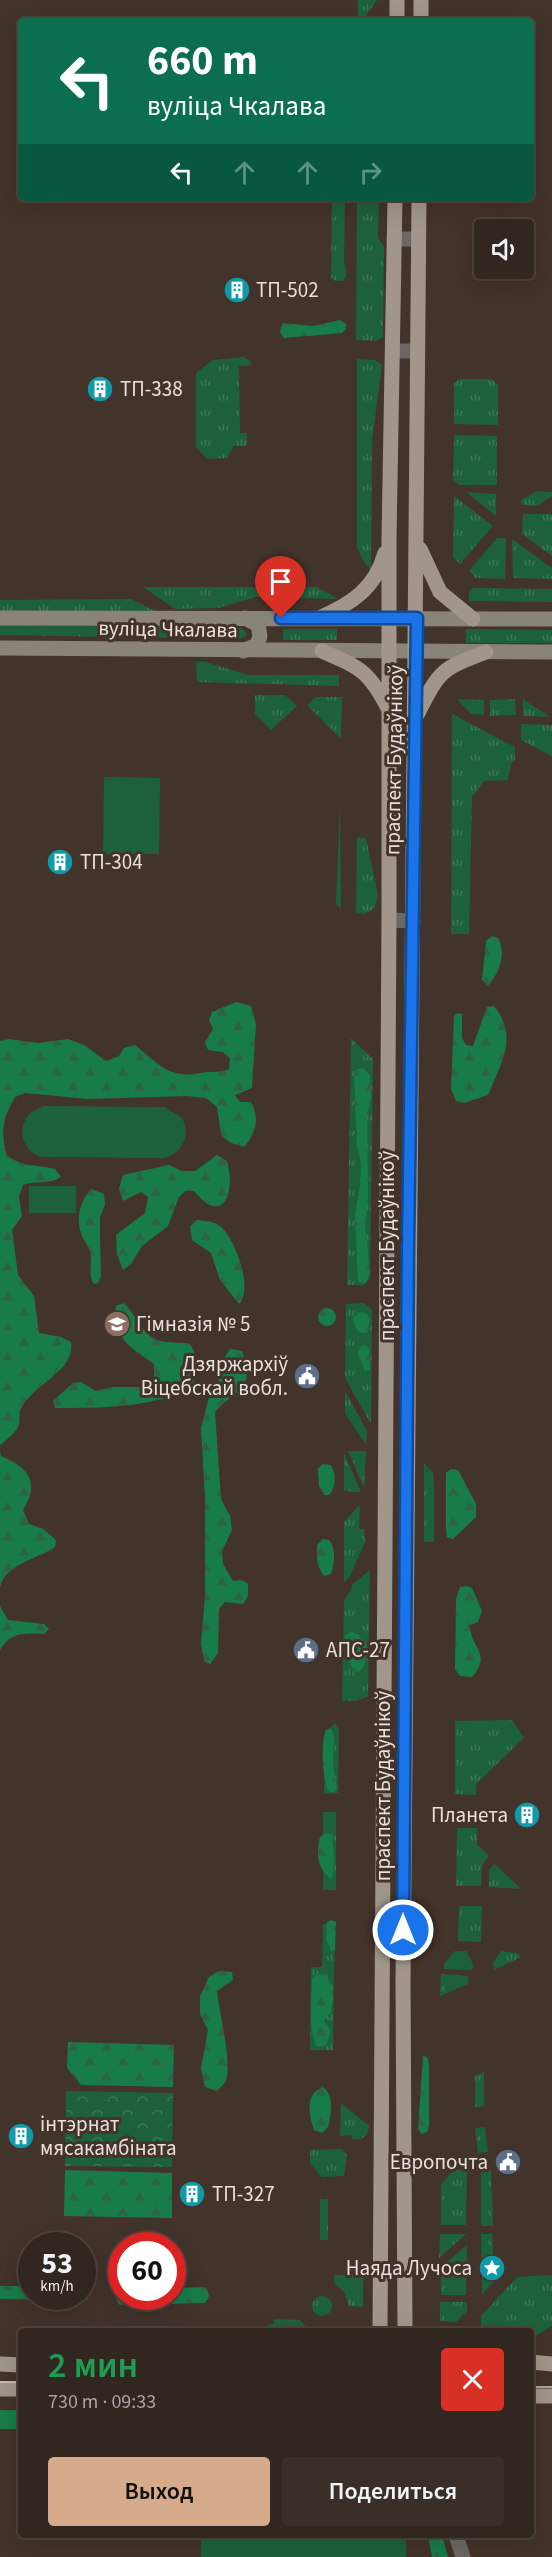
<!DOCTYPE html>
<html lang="ru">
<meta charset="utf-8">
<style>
:root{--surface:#322620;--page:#3a2e29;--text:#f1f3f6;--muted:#a8a5a5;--line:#4d433e;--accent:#d6ab8b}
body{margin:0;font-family:"Source Sans 3",sans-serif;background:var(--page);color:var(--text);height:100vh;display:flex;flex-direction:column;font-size:22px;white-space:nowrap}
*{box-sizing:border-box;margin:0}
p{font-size:20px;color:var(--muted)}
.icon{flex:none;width:33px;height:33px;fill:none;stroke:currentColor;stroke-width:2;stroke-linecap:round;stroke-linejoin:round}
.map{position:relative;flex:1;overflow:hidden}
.sheet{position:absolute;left:18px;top:2328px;width:516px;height:210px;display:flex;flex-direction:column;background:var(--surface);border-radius:6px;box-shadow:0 6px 24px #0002,0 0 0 2px var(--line)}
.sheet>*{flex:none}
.top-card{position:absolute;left:18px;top:18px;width:516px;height:183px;border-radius:6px;box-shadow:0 6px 24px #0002,0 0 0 2px var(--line);background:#0b6e4f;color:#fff;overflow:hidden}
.tools{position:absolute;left:474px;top:219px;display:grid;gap:12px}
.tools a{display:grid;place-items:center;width:60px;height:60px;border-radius:6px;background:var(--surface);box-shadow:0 6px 24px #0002,0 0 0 2px var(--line);font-size:30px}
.speed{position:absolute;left:18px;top:2232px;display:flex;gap:12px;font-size:30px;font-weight:700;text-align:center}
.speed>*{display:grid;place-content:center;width:78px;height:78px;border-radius:50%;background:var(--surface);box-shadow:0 6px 24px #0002,0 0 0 2px var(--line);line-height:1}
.speed small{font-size:15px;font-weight:400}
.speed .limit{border:9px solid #d22;background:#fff;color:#111}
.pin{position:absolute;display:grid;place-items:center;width:51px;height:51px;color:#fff;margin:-62px -26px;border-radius:50% 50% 50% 0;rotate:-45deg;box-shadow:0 0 6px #0007}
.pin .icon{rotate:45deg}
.me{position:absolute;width:66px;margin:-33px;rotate:0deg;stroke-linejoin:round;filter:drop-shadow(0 0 4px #0008)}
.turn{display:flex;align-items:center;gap:21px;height:126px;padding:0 30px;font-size:27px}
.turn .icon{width:78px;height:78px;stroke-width:2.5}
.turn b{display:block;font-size:42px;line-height:51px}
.lanes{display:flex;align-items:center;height:57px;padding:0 30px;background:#0003;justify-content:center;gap:30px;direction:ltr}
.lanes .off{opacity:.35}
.round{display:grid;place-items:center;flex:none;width:63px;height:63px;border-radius:6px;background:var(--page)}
.head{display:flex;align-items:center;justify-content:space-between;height:102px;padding:0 30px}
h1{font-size:36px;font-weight:600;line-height:45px;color:#1e9e55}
.primary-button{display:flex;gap:12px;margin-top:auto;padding:12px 30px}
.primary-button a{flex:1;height:69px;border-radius:6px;background:var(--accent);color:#111;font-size:24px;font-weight:600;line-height:69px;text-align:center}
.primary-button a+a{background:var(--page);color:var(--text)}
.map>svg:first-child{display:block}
.grass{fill:url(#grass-tufts)}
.forest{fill:url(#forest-firs)}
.park{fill:url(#park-crowns)}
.garden{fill:#1d613b}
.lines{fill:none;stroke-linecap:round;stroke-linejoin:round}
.street{stroke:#6c6861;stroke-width:15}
.secondary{stroke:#898378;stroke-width:15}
.primary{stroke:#a0978a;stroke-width:15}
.tram{stroke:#d5cbc6;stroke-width:1.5}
.route-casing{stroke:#114b97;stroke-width:15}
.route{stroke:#1a73e8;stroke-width:10}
.labels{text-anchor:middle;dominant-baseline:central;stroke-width:6;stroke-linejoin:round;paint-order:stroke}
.poi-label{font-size:21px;fill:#e9dfdb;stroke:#42332b;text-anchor:start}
.street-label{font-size:21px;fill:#e9dfdb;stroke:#42332b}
</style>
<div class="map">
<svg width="552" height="2557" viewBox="0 0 552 2557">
<defs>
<pattern id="grass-tufts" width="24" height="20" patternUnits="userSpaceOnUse" patternTransform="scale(1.5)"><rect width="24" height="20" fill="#1d613b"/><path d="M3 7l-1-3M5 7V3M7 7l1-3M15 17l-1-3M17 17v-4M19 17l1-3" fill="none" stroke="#3e7757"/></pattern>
<pattern id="forest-firs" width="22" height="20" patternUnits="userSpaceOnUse" patternTransform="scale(1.5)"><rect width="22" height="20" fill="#187c48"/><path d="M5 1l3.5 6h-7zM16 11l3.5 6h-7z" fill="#2d6245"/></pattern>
<pattern id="park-crowns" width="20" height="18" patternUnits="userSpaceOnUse" patternTransform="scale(1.5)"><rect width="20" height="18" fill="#1d613b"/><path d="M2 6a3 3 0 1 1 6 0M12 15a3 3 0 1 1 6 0" fill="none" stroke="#3e7757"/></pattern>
</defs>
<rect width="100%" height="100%" fill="#42332b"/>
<path class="grass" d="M358,0H377L362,21H358Z
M332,198H345L344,262L347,274L343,281H336L331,278Z
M357,198H379L378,237L384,247L383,337L376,341L356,340Z
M244,357L249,360L252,365L239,366L240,433H247V446H234L227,458L207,459L196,447V373L213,360Z
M357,359L375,360L382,365L372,441L371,570L364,562L357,548Z
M460,379H492L498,386V425L454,424V383Z
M454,435L497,436V485H460L453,481Z
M537,491L552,492V496L538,506L522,505L521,500Z
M466,492L496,494V516Z
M454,496L493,526L460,564L453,557Z
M523,514H552V556L522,534Z
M497,538H506L505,579L476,578L469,571Z
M512,539L552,568V579L513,578Z
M143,587H317L338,599L256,597L218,608L175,609Z
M473,588L552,589V602L469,601V591Z
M131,599L159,613H0V600Z
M0,624L239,627L246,632L247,636L239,639L0,635Z
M283,629H337V640H283Z
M466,629L552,630V643H466Z
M196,662H205L249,675H339V686L197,682Z
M255,695H285L297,706L271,730L255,714Z
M316,697H342L341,739L307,705Z
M457,699L484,700V715L471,714Z
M515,699L516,715L490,716V700Z
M523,699L550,717L523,716Z
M452,714L515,747V760L511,764L508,780L484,781L472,797L469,934H451Z
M521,724L552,725V756L521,740Z
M340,804L341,909L336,903Z
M357,837L366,838L378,895L375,908L365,914L356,913Z
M351,1038L373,1059L370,1278L363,1285H347Z
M364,1303L372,1310L371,1424L345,1378L346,1304Z
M345,1391L367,1431L366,1445L345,1413Z
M348,1451H366L364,1488Z
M344,1453L361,1492L344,1491Z
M424,1464L433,1472L434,1481V1542H424Z
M360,1504L359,1529H364L365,1542L349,1578L344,1582V1522Z
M370,1570L368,1696L357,1701H342L344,1602L354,1583Z
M512,1720L524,1738L476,1784V1795L455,1794V1721Z
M335,1723L339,1730L338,1793L324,1794L325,1733Z
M323,1812H336V1890H323Z
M457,1828H477V1844L489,1856L482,1865L481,1886H456Z
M495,1864L521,1889L489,1887V1870Z
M459,1906H482L481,1942L458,1941Z
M323,1924H335L333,2050H310L311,1967H322Z
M455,1951H466L474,1966L471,1970L444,1969V1964Z
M501,1951L517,1953L521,1957L494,1970L493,1963Z
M441,1974L468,1976V1984L440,1996Z
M484,2072V2106L475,2107V2076Z
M341,2103L369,2126C368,2137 363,2139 353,2140L351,2135L340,2136Z
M485,2127L488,2152L478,2153L475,2128Z
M342,2149L347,2155L344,2176L321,2177L310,2163V2150Z
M454,2170H467L466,2225H441V2184Z
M491,2171L493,2226H481V2172Z
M320,2199H328V2240H320Z
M440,2234H466L439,2258Z
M481,2234H492L493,2254L507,2269L482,2294Z
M467,2245L466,2295H441V2267Z
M334,2275H363V2307L349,2306L344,2292L334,2283Z
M552,2275V2326L532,2338L531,2331H481V2316L517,2277Z
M312 2306a10 10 0 1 1 20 0a10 10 0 1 1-20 0Z
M440,2302H467V2311L456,2322L440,2321Z
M274,2319L299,2320L311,2330H268V2324H274Z"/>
<path class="forest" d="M340,320L346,324V329L342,333L284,338L280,332L283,323L313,326Z
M492,936L498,938C507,954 499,973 488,986L482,980L486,941Z
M236,1002L251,1006L256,1024L252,1088L235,1095L240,1102H251C260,1119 256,1133 244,1147L231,1143L221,1135L217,1107L206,1098L187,1096L88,1099L25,1093L15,1097C3,1118 0,1132 7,1156C26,1168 34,1164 55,1169L61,1177C48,1185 37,1180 23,1185L19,1197L22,1216L12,1230L18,1275L34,1296L39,1333L61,1337L71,1342C76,1372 30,1385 20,1411C19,1415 20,1420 19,1425C16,1433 6,1440 0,1445V1041L9,1039L38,1043L68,1039L84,1045L106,1061L119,1056L124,1048L135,1045C159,1064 168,1079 201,1073C211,1071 219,1073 229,1069L230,1058L223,1052L208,1050L205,1042L213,1029L209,1020L212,1012Z
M494,1006C519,1037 501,1063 488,1095L464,1103L456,1101L451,1089L454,1016L456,1013L462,1014V1038L466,1045L473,1046L487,1007Z
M363,1068L370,1075L371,1097L367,1115L368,1200L365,1224L370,1272L366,1283L358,1282L355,1215L360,1186L361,1164L357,1145L354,1074L357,1069Z
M217,1155L227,1161C236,1192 223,1227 194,1191H185L179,1197L168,1226L142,1246L131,1264L123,1270L117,1254L116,1235L145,1213L148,1197L141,1192L123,1201L119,1189L123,1175L169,1165L182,1171H195Z
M91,1189L104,1194L105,1205L100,1218V1237L101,1276L98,1283L94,1284C87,1274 93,1262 90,1251C89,1247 85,1242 83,1238C75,1222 79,1202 91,1189Z
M197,1220C205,1221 213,1221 220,1226C235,1238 254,1289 239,1304L220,1280L211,1253L192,1240L190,1226Z
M124,1303C152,1335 141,1343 189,1343C200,1356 196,1373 192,1388C152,1408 99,1408 55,1408L53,1401L73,1383L81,1382L96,1391L113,1387H145L154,1383V1364C132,1348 110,1338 116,1306Z
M318 1317a9 9 0 1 1 18 0a9 9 0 1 1-18 0Z
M358,1312L366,1313L370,1319L367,1333H360L355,1327L353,1318Z
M365,1345L369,1348L370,1370L365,1371L358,1354L360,1347Z
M230,1349L242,1351C255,1393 239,1385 215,1412L221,1499L230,1516L232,1530L222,1551L223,1564L233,1581L242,1580L248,1584V1596L243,1604L225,1602L219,1609L218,1653L210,1664L204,1661L201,1644L205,1596V1497L201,1428L209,1397L223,1372L225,1357Z
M0,1451L1,1456C29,1468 40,1482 23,1510L29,1524L43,1529L56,1540L55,1547C38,1559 5,1564 0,1587Z
M322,1464L331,1465C336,1474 337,1486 329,1495H324L319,1486L318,1469Z
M451,1469L458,1470L476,1504V1517L453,1539L447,1537L446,1529V1473Z
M323,1539L329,1540C336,1549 335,1563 331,1574L324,1576C316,1566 317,1557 317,1545Z
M466,1586L472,1588L482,1611L478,1622L470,1625C470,1649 493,1653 472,1677L460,1676L455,1669L456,1599L460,1587Z
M0,1606L8,1620L44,1624L49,1629L44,1634C25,1633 10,1632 0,1650Z
M351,1632L357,1634L366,1644L364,1666L359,1672L353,1670L344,1646L345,1635Z
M330,1728C338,1738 333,1745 333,1757C333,1767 335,1778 337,1788L334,1793L328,1791C322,1774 321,1748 325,1731Z
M326,1833L330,1834C334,1841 336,1872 331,1879C317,1869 316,1853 320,1837Z
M331,1920L336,1922L335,1950L331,1951L326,1939L327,1922Z
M219,1971L232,1972L233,1980L217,1991C219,2011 232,2062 226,2080C225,2084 220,2088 217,2091L205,2087L201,2068L208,2030L200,2014V1996L209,1977Z
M319,1973L327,1974L333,1997L331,2012L324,2021L331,2031L326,2045L318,2047C307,2035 312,1996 312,1978Z
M68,2042L174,2045L173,2087L81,2085L67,2068Z
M423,2056L427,2057L429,2064V2125L427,2132L422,2134L418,2129Z
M323,2087C335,2097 331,2114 328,2127L322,2133L314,2130C309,2115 304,2094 323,2087Z
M65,2170L172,2173V2218L64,2216Z
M0,2286H31L32,2296H82L83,2286H86L90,2293L87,2300L0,2299Z
M206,2287L209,2296L205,2303L119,2305L114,2292L121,2289L122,2296H172L173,2288Z
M0,2410H21V2429H0Z
M428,2535H442L448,2557H432Z"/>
<path class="park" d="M66,2091L173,2093L172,2167L65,2166Z"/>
<path class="garden" d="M104,777L160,778L159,854H103Z
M43,1106L165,1107L182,1118C191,1135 183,1153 164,1158L42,1157C22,1151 16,1129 30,1113Z
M29,1186H76V1213H29Z
M201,2535H406V2557H201Z"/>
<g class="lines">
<path class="street" d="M394,239H418
M393,351H417
M389,920L413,921
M456,2535L463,2557"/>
<path class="secondary" d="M0,618L552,619
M0,648L552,652
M243,651L257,645L260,636L258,625L245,618"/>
<path class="primary" d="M397,21V0
M421,21V0
M420,549L440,592L473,619
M319,618C351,604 375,589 385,553
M322,651C361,668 369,671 389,710
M418,713C440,670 441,669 486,652
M380,2331L389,920V539L395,198
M405,2331L403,1983L419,198
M531,2362L552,2364
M0,2364L21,2365
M0,2389H21
M531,2396H552"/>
<path class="tram" d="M0,2382H21
M531,2387H552"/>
</g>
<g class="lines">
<defs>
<path id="route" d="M281,618H417L408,1247L403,1930"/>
</defs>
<use href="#route" class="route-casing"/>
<use href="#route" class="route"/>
</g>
<defs>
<symbol id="building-disc" viewBox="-11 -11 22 22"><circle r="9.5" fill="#0f9aa8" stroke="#42332b"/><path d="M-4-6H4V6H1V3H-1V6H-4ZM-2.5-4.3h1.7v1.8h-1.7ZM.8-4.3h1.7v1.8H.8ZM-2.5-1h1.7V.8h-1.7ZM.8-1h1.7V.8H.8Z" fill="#fff"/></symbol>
<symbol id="school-disc" viewBox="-11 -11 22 22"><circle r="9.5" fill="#8d6e63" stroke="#42332b"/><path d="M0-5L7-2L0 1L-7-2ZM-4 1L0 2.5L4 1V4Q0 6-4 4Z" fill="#fff"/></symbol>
<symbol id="civic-disc" viewBox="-11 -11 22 22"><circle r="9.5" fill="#5c6f8a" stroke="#42332b"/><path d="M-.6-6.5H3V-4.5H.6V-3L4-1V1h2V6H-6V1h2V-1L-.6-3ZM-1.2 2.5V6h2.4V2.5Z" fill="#fff"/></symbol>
<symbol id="sight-disc" viewBox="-11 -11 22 22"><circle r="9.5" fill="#0f9aa8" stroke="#42332b"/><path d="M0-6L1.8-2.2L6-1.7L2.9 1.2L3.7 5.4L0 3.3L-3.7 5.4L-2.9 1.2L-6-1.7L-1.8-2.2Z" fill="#fff"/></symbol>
</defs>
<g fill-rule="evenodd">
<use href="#building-disc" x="222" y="275" width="30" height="30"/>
<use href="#building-disc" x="85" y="374" width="30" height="30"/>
<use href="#building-disc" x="45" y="847" width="30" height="30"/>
<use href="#school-disc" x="102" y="1309" width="30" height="30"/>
<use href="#civic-disc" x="292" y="1361" width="30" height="30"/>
<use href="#civic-disc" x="291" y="1635" width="30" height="30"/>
<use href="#building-disc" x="512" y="1800" width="30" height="30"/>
<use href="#building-disc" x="6" y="2121" width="30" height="30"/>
<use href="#civic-disc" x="493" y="2147" width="30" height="30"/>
<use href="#building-disc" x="177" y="2179" width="30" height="30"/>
<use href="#sight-disc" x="477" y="2253" width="30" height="30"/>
</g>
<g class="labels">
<g class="poi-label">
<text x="256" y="290">ТП-502</text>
<text x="120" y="389">ТП-338</text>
<text x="80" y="862">ТП-304</text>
<text x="136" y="1324">Гімназія № 5</text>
<text x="288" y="1364" text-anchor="end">Дзяржархіў<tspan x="288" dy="24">Віцебскай вобл.</tspan></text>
<text x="326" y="1650">АПС-27</text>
<text x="508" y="1815" text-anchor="end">Планета</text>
<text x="40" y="2124">інтэрнат<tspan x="40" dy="24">мясакамбіната</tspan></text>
<text x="488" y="2162" text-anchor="end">Европочта</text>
<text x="212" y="2194">ТП-327</text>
<text x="472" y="2268" text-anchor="end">Наяда Лучоса</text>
</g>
<g class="street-label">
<text transform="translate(168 629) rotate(1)">вуліца Чкалава</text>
<text transform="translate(394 760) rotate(-89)">праспект Будаўнікоў</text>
<text transform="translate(387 1246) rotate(-90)">праспект Будаўнікоў</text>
<text transform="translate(383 1786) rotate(-90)">праспект Будаўнікоў</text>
</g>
</g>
</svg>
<div class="tools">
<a><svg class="icon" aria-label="sound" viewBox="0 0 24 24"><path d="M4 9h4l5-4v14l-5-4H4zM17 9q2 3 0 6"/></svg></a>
</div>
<div class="speed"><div>53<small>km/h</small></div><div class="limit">60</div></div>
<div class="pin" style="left:281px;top:618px;background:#d93025"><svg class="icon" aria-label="arrive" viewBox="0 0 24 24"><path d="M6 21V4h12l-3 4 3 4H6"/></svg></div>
<svg class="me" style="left:403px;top:1930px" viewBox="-20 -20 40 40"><circle r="17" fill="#1a73e8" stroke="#fff" stroke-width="3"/><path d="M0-11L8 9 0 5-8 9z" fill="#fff"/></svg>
<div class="top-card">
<div class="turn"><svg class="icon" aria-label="left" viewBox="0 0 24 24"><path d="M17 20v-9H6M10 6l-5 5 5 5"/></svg><div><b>660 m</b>вуліца Чкалава</div></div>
<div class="lanes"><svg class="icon" aria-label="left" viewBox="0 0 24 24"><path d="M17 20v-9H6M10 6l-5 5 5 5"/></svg><svg class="icon off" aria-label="ahead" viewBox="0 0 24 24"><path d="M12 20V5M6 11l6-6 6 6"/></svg><svg class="icon off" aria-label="ahead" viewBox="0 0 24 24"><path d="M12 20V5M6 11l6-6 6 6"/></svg><svg class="icon off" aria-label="right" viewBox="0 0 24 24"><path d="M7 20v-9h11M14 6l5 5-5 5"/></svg></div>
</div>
<section class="sheet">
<div class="head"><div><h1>2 мин</h1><p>730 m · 09:33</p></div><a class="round" style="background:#d93025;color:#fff"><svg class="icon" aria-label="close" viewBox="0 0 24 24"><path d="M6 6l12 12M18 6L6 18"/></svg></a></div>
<div class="primary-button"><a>Выход</a><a>Поделиться</a></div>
</section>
</div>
